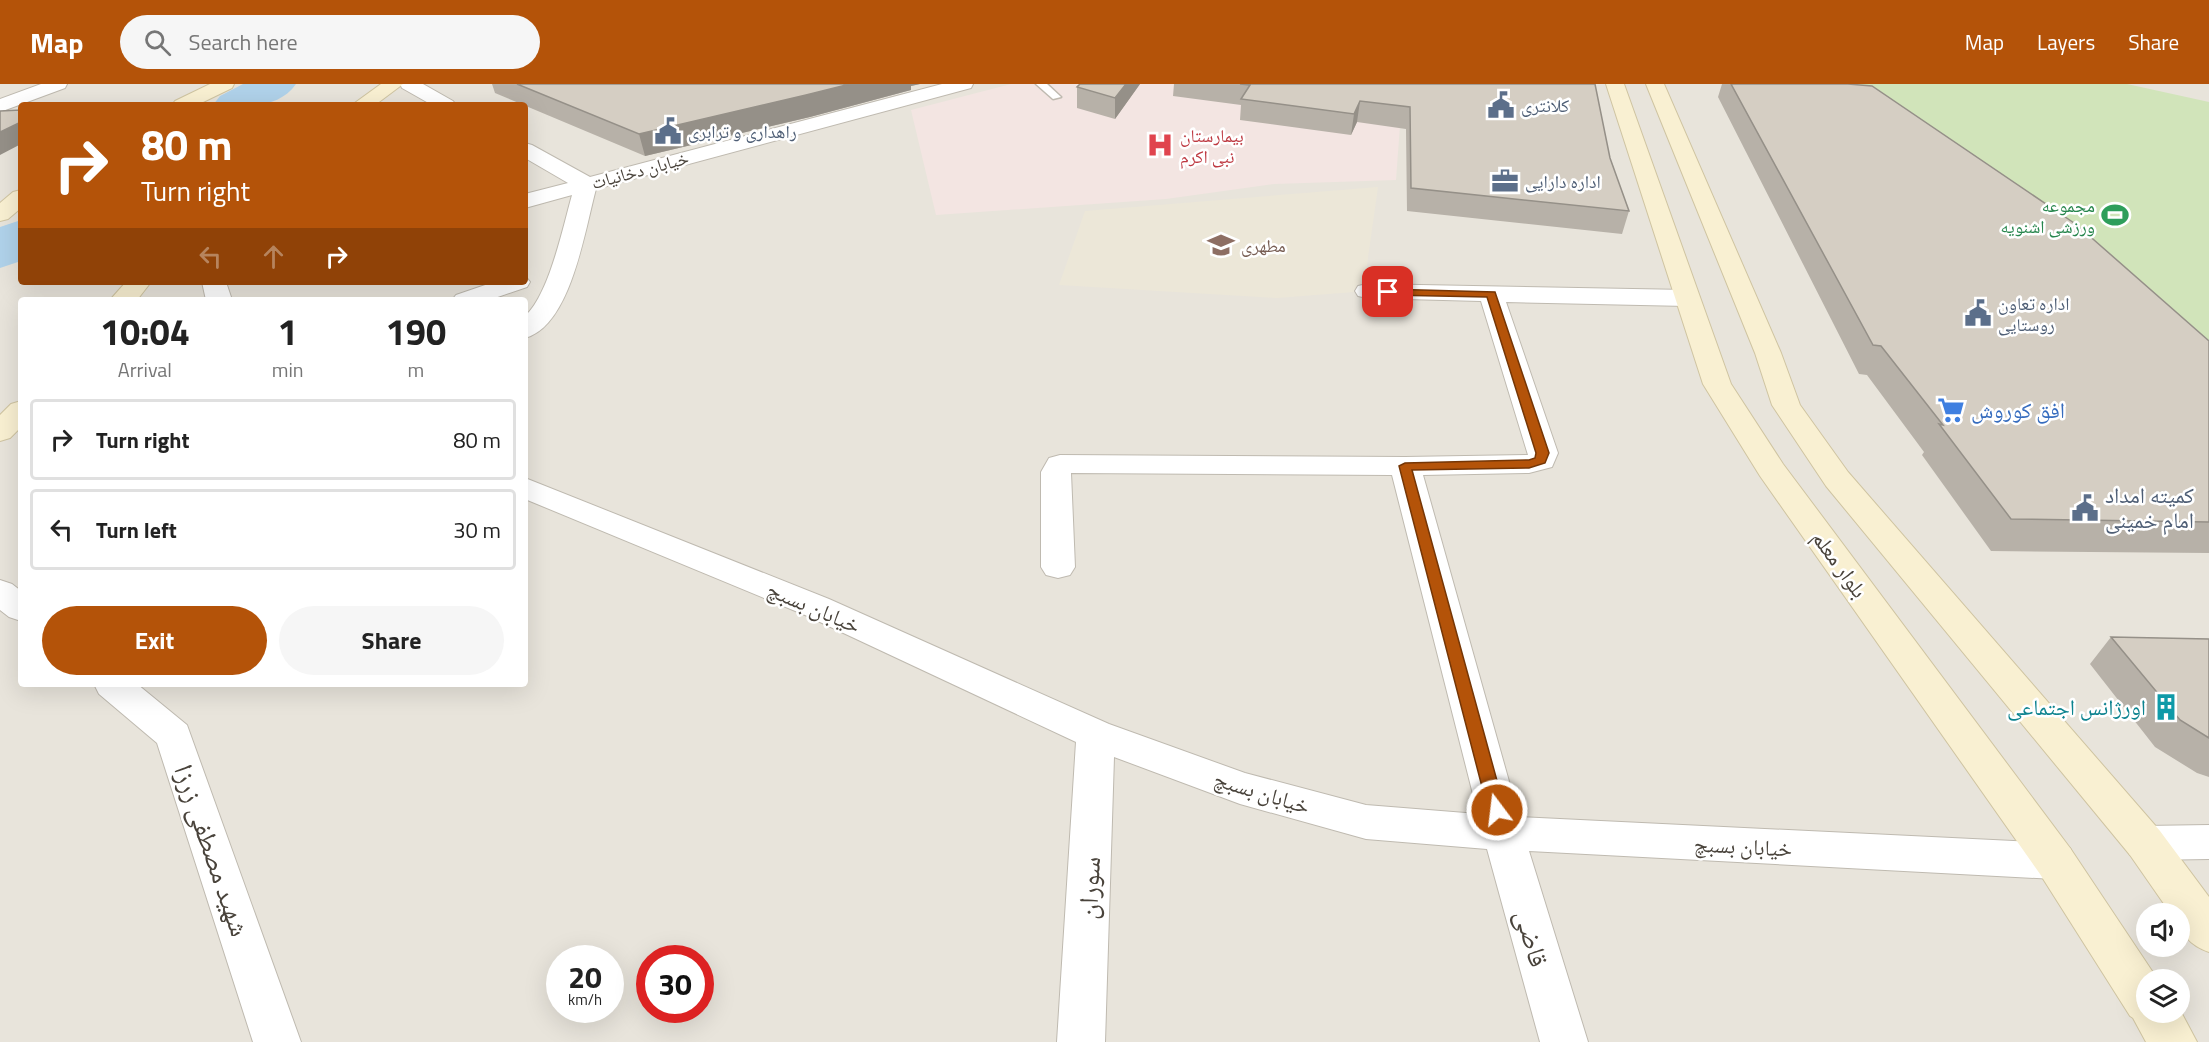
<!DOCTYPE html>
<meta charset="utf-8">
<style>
:root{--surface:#fff;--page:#f6f6f6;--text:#222;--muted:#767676;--line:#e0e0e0;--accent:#b45309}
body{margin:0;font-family:"Titillium Web","Noto Naskh Arabic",sans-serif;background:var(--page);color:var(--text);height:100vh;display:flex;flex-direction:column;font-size:22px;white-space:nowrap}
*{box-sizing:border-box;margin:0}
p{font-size:20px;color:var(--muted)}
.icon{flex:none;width:33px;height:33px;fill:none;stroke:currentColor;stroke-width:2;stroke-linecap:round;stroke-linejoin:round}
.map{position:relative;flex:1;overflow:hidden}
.details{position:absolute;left:18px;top:213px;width:510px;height:390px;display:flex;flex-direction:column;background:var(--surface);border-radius:6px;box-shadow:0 6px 24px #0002}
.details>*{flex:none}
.top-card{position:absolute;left:18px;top:18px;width:510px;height:183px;border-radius:6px;box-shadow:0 6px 24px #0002;background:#b45309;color:#fff;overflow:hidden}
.buttons{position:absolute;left:2136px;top:819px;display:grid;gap:12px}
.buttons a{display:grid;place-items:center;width:54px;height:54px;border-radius:50%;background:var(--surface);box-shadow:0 6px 24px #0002;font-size:30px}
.speed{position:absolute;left:546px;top:861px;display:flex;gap:12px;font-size:30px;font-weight:700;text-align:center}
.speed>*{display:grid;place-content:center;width:78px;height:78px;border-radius:50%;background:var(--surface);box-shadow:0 6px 24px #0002;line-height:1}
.speed small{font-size:15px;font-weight:400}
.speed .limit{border:9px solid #d22;background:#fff;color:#111}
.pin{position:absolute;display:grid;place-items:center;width:51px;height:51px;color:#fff;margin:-26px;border-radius:12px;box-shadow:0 3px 9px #0006}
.me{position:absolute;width:66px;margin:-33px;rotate:345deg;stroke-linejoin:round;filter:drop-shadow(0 0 4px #0008)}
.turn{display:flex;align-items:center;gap:21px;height:126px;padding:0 24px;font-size:27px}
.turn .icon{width:78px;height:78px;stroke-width:2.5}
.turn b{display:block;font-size:42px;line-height:51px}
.lanes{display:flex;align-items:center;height:57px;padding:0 24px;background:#0003;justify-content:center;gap:30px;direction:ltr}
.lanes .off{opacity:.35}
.eta{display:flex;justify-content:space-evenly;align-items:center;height:102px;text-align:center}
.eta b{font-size:36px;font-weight:700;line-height:42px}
.primary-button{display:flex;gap:12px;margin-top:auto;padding:12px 24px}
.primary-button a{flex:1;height:69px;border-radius:36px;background:var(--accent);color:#fff;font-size:24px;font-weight:700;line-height:69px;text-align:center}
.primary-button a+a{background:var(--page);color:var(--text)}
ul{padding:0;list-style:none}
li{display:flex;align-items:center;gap:18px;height:81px;margin:0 12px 9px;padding:0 12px;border:3px solid var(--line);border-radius:6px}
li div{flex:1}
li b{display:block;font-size:22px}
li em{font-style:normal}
header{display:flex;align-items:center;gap:36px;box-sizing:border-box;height:84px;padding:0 30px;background:var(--accent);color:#fff}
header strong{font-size:28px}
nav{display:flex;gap:33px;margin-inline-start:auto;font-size:21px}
.search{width:420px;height:54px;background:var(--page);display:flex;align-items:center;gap:15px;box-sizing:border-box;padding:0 21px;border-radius:33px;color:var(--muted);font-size:22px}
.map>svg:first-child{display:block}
.residential{fill:#e8e4db;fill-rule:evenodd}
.education{fill:#ece7d8}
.medical{fill:#f3e5e2}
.green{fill:#d1e4ba}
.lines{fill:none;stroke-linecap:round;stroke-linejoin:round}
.river{fill:#b0d2ea;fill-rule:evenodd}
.lane-casing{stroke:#bfbab0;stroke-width:3}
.street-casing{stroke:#bfbab0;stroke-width:2}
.secondary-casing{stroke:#cfc4a1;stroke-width:2}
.lane{fill:#fff;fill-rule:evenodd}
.street{fill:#fff;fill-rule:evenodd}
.secondary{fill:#f9f0d2;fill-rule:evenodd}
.wall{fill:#b7b1a8}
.shaded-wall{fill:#959088}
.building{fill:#d5cec3;stroke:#959088;stroke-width:1.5}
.route{fill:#b45309;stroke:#753606;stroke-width:1.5}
.labels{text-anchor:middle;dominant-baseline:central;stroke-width:5;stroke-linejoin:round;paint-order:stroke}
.far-service-label{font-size:18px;fill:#4e5e75;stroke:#fff;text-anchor:start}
.far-health-label{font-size:18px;fill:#be3a42;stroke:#fff;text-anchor:start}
.far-street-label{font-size:18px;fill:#49433b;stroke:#fff}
.far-leisure-label{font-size:18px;fill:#27864d;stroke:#fff;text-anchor:end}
.far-education-label{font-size:18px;fill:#785e54;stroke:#fff;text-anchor:start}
.shop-label{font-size:22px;fill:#366cbe;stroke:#fff;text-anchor:start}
.service-label{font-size:22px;fill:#4e5e75;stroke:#fff;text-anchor:start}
.street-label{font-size:22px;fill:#49433b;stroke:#fff}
.culture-label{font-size:22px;fill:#0d838f;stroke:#fff;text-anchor:end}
.near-street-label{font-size:27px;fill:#49433b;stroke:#fff}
</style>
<header>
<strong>Map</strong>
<div class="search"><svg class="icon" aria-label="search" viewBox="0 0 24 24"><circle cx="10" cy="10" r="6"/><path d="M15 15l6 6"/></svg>Search here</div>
<nav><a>Map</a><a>Layers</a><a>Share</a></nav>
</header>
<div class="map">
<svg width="2209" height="958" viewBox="0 0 2209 958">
<rect width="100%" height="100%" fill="#f5f2ed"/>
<path class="residential" d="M0,0H2209V958H0ZM21,21H525V198H21ZM21,216H525V600H21ZM2146,830H2180V862H2146ZM560,874H610V926H560ZM650,874H700V926H650ZM2146,896H2180V928H2146Z"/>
<path class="education" d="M1378,103L1365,195L1367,207L1277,214L1059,201L1085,127Z"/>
<path class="medical" d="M1011,0H1403L1396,96L1274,100L1166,115L936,131L911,26Z"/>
<path class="green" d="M1784,0H2127L2209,18V258Z"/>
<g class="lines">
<path class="river" d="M243,0H296C277,27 243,21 213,21L220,12Z
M21,136V177L0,184V143Z"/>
<defs>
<path id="lane" d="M1036,0H1047L1061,13L1053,15Z"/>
<path id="street" d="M41,0H67L65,4L0,28V15Z
M400,0H423L453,17L456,21H432L402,4Z
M942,0H973L971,4L596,105C585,145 571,242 525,254V232C549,211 563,143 572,111L525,124V110L568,99L525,74V59L532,61L590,93Z
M525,192L530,198L527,203L489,216H452L456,211L494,198H525Z
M202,198H226L232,216H206Z
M1367,200L1687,206L1696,209L1700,214L1696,219L1687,222L1506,218L1558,369L1552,383L1529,389L1423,391L1519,733L2055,759L2070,764L2076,777L2070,790L2055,795L1529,767L1588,958H1540L1487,765L1366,755L1240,720L1114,673L1105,958H1057L1076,658L805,531L525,415V394L829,515L1109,640L1245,689L1366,721L1478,730L1392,391L1071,389L1075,483L1070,491L1058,494L1046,491L1041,483V388L1049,374L1060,371L1405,373L1528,371L1481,217L1367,214L1358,212L1355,207L1358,202Z
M0,496L12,500L21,507V537L9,533L0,526Z
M94,600H137L187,641L301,958H253L157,659L99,610Z
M2209,741V775L2145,776L2130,771L2124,759L2130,747L2145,742Z"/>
<path id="secondary" d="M210,0H234L232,4L197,21H172L175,17Z
M381,0H403L375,21H352Z
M1606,0H1624L1731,300L1783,380L2070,764L2158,896H2146V928H2180V926L2197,958H2146L2133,934L2130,932L2040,790L1760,392L1703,300Z
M1646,0H1664L1781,269L1800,321L1848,388L2160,747L2209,813V868C2190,861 2180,851 2180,830H2171L2130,771L1826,402L1772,321L1755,269Z
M21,106V124L8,135L0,137V119L13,108Z
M126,198H151L137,216H110Z
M21,317V343L10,354L0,357V331L11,320Z"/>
</defs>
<use href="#lane" class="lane-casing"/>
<use href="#street" class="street-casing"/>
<use href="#secondary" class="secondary-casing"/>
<use href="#lane" class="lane"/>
<use href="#street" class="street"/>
<use href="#secondary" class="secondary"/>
</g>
<path class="wall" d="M492,0H920L911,2V6L810,33L645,72L495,9Z
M1080,0H1140L1115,35L1077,24V3Z
M1174,0H1595L1610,74L1629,127L1622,150L1407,127L1406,45L1357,38L1351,51L1240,36L1241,21L1173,12Z
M1722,0H1848L2209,257V469L1991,467L1922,371L1924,368L1867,291L1859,290L1718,13Z
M2111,553L2209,555V693L2197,689L2155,663L2090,580Z"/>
<path class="shaded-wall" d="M850,0H920L911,2V6L810,33L645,72L639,50Z
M1126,0H1140L1115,35V14Z
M1360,17L1357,38L1351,51L1354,30Z
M21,38V60L0,71V48Z"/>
<path class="building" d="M517,0H850L806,11L639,50Z
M1080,0H1126L1115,14L1077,3Z
M1240,0H1595L1610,74L1629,127L1411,104L1410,23L1360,17L1354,30L1241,15L1250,1Z
M1731,0H1848L1872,2L2077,141L2209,257V438L2011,435L1939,340L1943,341L1881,262L1873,261Z
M21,26V38L0,48V27Z
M2111,553L2209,555V654L2180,636Z"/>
<path class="route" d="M1384,205L1495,208L1549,369L1545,379L1529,384L1412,386L1505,726L1503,731L1497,733L1491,731L1488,726L1399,382L1405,379L1529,376L1535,374L1536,369L1487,213L1388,211L1382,208Z"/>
<defs>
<symbol id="civic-bare" viewBox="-9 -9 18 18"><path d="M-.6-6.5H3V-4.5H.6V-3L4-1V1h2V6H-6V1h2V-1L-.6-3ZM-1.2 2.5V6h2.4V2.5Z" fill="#5c6f8a" stroke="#fff" stroke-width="2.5" paint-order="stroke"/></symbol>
<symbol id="hospital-bare" viewBox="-9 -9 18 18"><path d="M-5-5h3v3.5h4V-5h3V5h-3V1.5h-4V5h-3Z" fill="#e0444e" stroke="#fff" stroke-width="2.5" paint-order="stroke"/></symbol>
<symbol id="office-bare" viewBox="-9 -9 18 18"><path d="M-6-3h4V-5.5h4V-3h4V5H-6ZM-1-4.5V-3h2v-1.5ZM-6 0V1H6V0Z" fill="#5c6f8a" stroke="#fff" stroke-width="2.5" paint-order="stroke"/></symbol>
<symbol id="stadium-bare" viewBox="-9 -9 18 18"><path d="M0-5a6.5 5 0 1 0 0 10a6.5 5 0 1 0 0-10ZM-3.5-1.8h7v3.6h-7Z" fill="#2e9e5b" stroke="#fff" stroke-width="2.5" paint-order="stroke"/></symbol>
<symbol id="school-bare" viewBox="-9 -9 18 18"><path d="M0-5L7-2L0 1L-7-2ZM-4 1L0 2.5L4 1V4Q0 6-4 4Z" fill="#8d6e63" stroke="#fff" stroke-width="2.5" paint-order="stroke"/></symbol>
<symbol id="supermarket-bare" viewBox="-9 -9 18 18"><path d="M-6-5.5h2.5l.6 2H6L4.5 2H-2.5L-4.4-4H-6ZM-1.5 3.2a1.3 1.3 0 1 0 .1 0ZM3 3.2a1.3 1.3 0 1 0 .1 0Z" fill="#3f7fe0" stroke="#fff" stroke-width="2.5" paint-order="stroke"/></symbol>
<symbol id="building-bare" viewBox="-9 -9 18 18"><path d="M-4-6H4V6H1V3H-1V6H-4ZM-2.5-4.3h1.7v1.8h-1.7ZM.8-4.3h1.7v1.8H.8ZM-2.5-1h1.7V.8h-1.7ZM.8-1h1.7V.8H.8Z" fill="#0f9aa8" stroke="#fff" stroke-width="2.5" paint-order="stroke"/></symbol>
</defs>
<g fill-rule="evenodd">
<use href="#civic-bare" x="1482" y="2" width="38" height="38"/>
<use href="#civic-bare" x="649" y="28" width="38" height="38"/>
<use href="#hospital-bare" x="1141" y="42" width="38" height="38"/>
<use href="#office-bare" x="1486" y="78" width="38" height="38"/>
<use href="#stadium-bare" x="2096" y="112" width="38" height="38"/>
<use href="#school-bare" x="1202" y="142" width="38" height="38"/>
<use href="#civic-bare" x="1959" y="210" width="38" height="38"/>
<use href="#supermarket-bare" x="1932" y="307" width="38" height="38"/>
<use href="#civic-bare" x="2066" y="405" width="38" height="38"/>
<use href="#building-bare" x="2147" y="604" width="38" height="38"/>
</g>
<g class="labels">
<g class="far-service-label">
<text x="1521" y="21">کلانتری</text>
<text x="688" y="47">راهداری و ترابری</text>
<text x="1525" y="97">اداره دارایی</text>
<text x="1998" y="219">اداره تعاون<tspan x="1998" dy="21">روستایی</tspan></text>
</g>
<g class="far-health-label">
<text x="1180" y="51">بیمارستان<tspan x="1180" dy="21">نبی اکرم</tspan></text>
</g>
<g class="far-street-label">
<text transform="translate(640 86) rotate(-15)">خیابان دخانیات</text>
</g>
<g class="far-leisure-label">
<text x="2095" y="121">مجموعه<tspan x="2095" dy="21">ورزشی اشنویه</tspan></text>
</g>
<g class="far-education-label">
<text x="1241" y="161">مطهری</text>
</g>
<g class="shop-label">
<text x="1971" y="326">افق کوروش</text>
</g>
<g class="service-label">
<text x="2105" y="411">کمیته امداد<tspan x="2105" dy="25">امام خمینی</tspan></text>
</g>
<g class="street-label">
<text transform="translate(1840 480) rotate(54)">بلوار معلم</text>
<text transform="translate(814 523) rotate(23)">خیابان بسبچ</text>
<text transform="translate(1262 708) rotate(17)">خیابان بسبچ</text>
<text transform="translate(1743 762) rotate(3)">خیابان بسبچ</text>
</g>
<g class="culture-label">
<text x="2146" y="623">اورژانس اجتماعی</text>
</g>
<g class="near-street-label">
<text transform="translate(213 766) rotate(71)">شهید مصطفی زرزا</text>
<text transform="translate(1088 804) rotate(-87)">سوران</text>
<text transform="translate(1533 854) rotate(74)">قاضی</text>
</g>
</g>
</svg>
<div class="buttons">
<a><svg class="icon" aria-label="sound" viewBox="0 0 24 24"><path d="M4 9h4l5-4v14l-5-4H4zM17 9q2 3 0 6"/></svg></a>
<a><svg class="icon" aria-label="layers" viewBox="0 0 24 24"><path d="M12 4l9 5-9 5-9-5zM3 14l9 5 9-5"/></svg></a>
</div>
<div class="speed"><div>20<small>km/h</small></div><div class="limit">30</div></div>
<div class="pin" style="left:1388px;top:208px;background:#d93025"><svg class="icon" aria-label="arrive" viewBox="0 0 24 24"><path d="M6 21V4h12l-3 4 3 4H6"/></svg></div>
<svg class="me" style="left:1497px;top:726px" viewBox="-20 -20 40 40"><circle r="17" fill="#b45309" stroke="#fff" stroke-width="3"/><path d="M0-11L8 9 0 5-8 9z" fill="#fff"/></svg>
<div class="top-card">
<div class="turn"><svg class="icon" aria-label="right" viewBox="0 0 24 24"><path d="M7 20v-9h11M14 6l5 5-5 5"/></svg><div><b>80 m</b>Turn right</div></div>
<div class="lanes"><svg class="icon off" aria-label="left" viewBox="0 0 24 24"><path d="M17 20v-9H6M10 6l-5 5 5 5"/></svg><svg class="icon off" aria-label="ahead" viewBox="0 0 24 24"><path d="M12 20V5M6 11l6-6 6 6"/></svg><svg class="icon" aria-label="right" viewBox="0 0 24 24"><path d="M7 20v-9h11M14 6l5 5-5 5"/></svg></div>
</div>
<section class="details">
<div class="eta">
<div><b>10:04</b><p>Arrival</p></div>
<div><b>1</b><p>min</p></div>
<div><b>190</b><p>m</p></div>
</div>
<ul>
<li><svg class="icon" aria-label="right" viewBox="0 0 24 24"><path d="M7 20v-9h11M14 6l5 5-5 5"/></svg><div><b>Turn right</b></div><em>80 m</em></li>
<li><svg class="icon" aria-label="left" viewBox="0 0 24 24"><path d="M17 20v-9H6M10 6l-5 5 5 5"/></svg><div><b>Turn left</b></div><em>30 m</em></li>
</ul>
<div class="primary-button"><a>Exit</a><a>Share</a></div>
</section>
</div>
